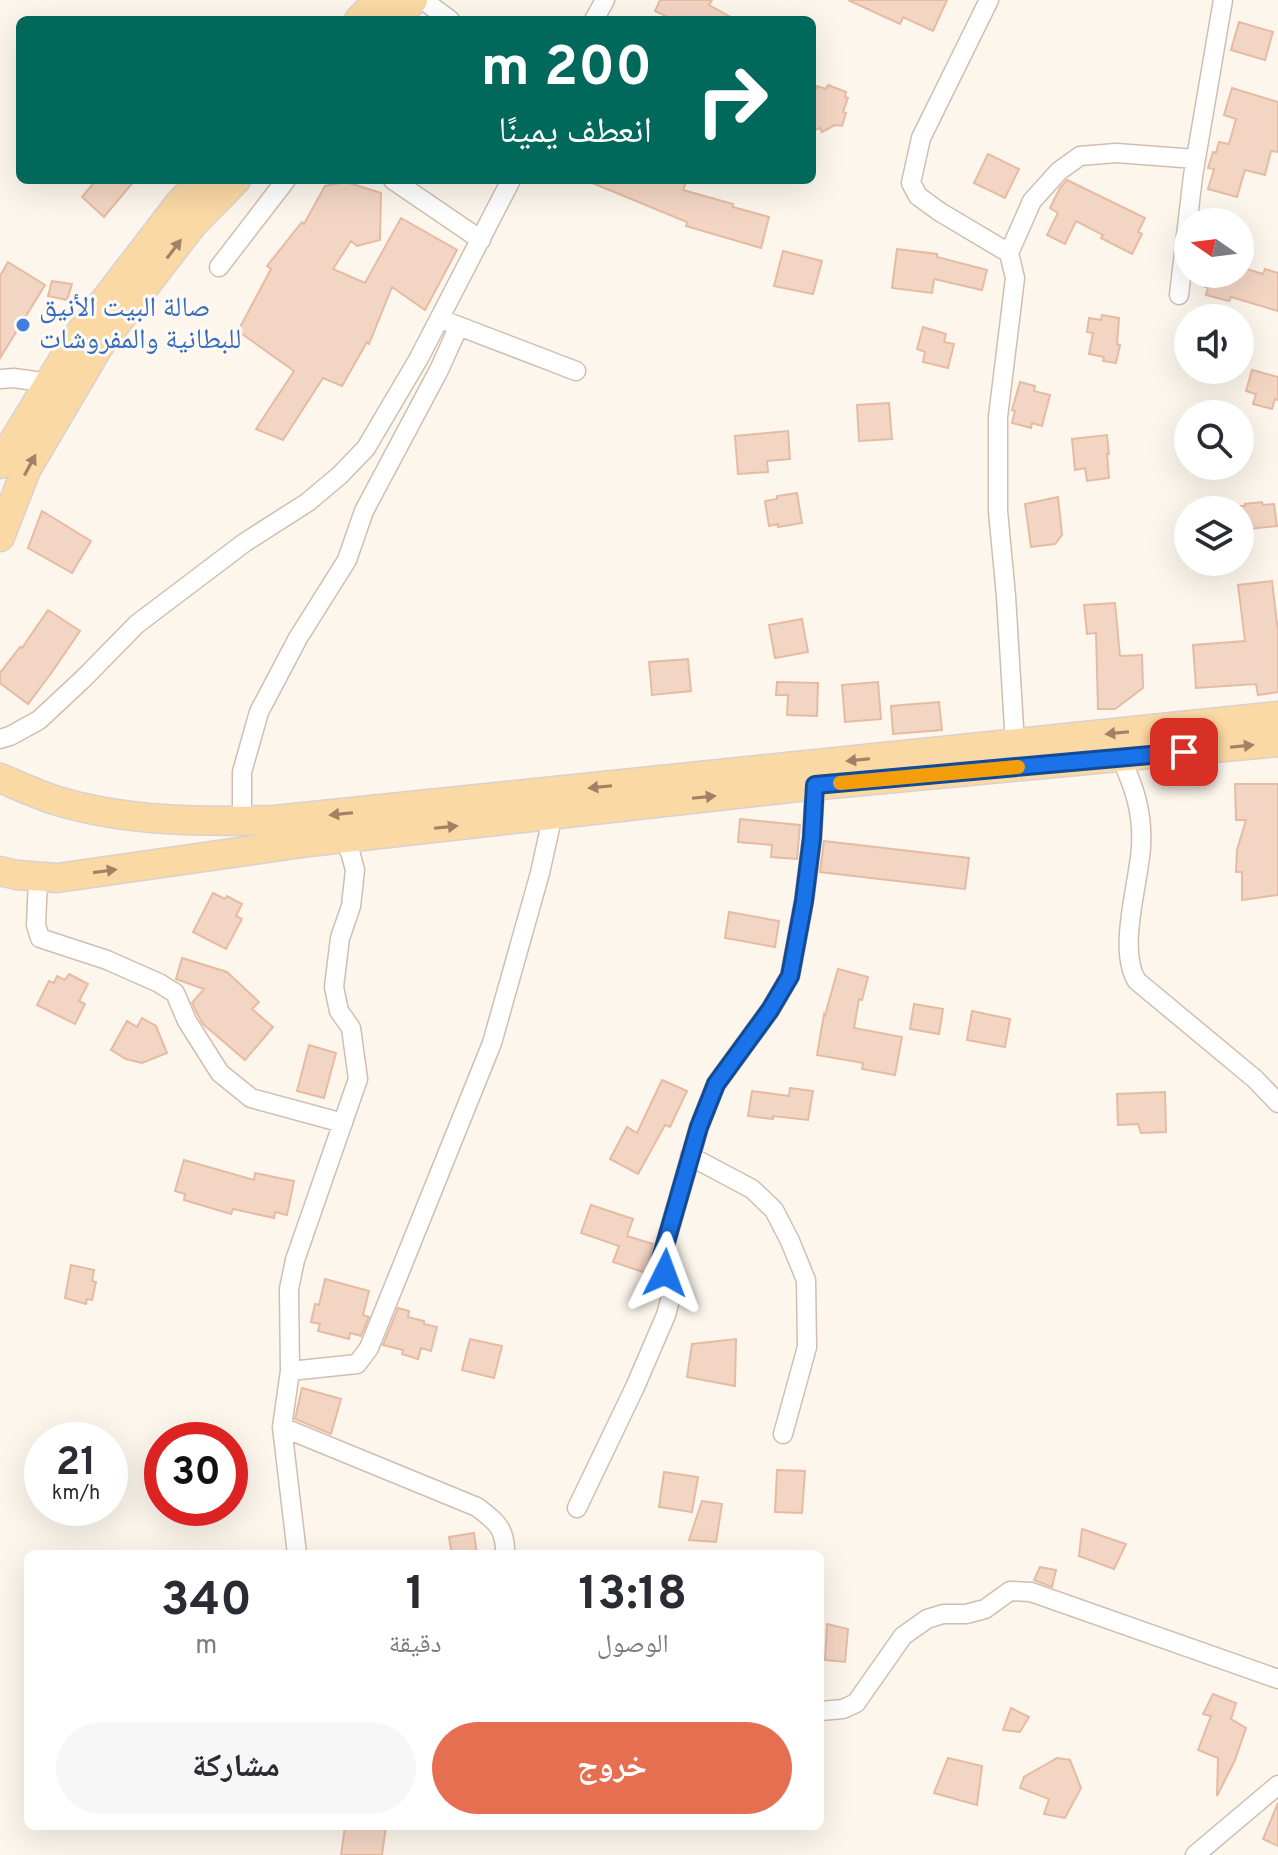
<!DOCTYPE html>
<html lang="ar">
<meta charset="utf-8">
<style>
:root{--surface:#fff;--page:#f7f7f7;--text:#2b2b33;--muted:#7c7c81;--accent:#e76f51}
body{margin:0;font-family:Overpass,"Noto Naskh Arabic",sans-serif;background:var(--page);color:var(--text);direction:rtl;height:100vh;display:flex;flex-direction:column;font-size:30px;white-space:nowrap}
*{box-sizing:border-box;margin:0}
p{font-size:26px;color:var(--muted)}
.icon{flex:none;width:44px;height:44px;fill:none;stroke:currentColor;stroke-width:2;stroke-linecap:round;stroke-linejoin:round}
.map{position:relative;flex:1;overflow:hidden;direction:ltr}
.side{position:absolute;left:24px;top:1550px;width:800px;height:280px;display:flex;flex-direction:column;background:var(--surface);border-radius:12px;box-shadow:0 8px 32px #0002;direction:rtl}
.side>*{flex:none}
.top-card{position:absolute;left:16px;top:16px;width:800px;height:168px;border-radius:12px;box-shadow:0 8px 32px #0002;direction:rtl;background:#00695c;color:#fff;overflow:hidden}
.needle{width:52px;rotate:284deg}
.fabs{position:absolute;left:1174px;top:208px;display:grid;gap:16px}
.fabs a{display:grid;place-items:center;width:80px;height:80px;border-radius:50%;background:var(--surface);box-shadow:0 8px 32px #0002;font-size:40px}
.speed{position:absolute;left:24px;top:1422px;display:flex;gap:16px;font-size:40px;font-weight:700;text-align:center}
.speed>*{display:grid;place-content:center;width:104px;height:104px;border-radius:50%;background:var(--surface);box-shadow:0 8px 32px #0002;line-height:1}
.speed small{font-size:20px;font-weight:400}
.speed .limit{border:12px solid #d22;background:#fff;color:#111}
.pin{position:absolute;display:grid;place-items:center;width:68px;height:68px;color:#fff;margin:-34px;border-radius:16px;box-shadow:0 4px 12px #0006}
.me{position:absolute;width:88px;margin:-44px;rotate:3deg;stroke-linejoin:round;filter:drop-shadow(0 0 6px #0008)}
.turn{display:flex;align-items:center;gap:28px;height:168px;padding:0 32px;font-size:36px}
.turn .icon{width:104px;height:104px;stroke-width:2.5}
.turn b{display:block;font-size:56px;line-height:68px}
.eta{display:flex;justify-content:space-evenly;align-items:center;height:136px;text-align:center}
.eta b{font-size:48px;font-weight:700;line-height:56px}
.cta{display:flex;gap:16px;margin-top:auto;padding:16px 32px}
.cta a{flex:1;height:92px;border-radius:48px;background:var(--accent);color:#fff;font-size:32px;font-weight:700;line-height:92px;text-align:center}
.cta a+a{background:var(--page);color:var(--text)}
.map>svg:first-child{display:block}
.building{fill:#f3d5c3;stroke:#e6bba3;stroke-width:2}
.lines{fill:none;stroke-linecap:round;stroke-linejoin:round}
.minor-casing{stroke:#d1beb0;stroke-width:21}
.primary-casing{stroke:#dad1cd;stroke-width:31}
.minor{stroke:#fff;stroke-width:18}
.primary{stroke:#fbd9a5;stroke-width:28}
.oneway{fill:#a18267}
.route-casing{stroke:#114b97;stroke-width:20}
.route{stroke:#1a73e8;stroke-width:14}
.slow{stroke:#f59e0b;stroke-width:14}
.shop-dot{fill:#3f7fe0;stroke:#fffaf3;stroke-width:3}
.labels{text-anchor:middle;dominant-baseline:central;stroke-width:6;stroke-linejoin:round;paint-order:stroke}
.shop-label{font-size:28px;fill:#366cbe;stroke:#fffaf3;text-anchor:start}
</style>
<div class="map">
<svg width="1278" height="1855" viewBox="0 0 1278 1855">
<rect width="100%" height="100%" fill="#fdf6ec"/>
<path class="building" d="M660,0H712L709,5L736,20H674L655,11Z
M848,0H947L933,31L903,17L900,24Z
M1239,22L1273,32L1265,60L1231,50Z
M828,85L846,92L845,97L848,98L843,112L846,113L842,126L835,125L822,132L820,128L812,131V100L817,86L826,89Z
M1232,88L1278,102V152L1271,151L1265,175L1245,170L1237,197L1208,189L1214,169L1208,168L1213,152L1216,153L1219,142L1229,144L1236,119L1224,115Z
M988,154L1019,169L1005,198L974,183Z
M96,180H135L104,217L82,197Z
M585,180H687L683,190L733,204V207L769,217L761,248L686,226L687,222Z
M1067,180L1145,218L1138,232L1142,234L1132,254L1101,238L1103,235L1076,221L1065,244L1047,235L1058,213L1050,208L1060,188Z
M346,182L381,193L380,240L357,246L351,241L333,269L365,283L401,218L457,250L425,310L392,287L369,344L367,342L342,386L323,378L283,440L256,429L294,371L238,331L271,269L267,266L302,222L304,224L325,186Z
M897,249L937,254V257L987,270L982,290L934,279L932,293L892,288Z
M783,251L822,261L813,294L774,286Z
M8,262L45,285L0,358V276Z
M1240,267L1263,274L1265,269L1278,273V311L1231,297L1229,301L1206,295L1208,287H1205L1209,274H1240Z
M52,281L72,284L67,300L48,296Z
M1102,315L1119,318L1117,344L1120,345L1116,363L1103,361L1104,357L1089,354L1093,333L1087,332L1089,318L1101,320Z
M923,327L946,334L944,342L954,344L948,368L923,362L925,352L917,349Z
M1252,370L1278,377V400L1275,399L1272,409L1253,404L1256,394L1246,391Z
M1020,382L1035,386L1034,391L1050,395L1042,426L1032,423L1031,428L1012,423L1015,411L1012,410Z
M889,403L892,439L859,441L857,405Z
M788,431L790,459L767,461L768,472L738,474L735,436Z
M1107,435L1109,454H1107L1109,478L1087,481L1085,468L1075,470L1072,439Z
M797,493L802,523L778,527V524L769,526L765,501L777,499V496Z
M1058,497L1062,535L1055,544L1031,547L1025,504Z
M1262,502L1263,505L1274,504L1277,526L1240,530V506H1245V504Z
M42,511L91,541L72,573L28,548Z
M1272,581L1278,632V692L1258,695L1256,684L1196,688L1193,645L1245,641L1238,585Z
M1115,603L1120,656L1142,655L1143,688L1115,709H1098L1096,633L1087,634L1084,605Z
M48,610L80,631L52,672L28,704L0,683V673L20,647L22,648Z
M802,619L808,652L775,658L769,625Z
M688,659L691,691L652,695L649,662Z
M777,682L818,683L817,716L787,715L788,695H776Z
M878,682L881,719L845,722L842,685Z
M939,702L942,730L893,734L891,706Z
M1235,784H1278V895L1242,900V872H1236L1237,850L1246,820H1236Z
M740,819L800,825L797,859L771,857L772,845L738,842Z
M824,841L969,858L965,889L820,872Z
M213,893L225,899L227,896L242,904L236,916L242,919L226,949L193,932Z
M729,912L779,921L775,947L725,938Z
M182,958L227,972L259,1002L252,1009L273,1027L245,1060L203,1024L198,1015L192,1003L204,989L176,979Z
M838,969L868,977L862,1000L859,999L854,1028L902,1037L895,1075L862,1069L863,1063L817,1055L824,1014L825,1015Z
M69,974L88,984L79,1001L85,1004L75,1024L37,1005L49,981L54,983L57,976L65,980Z
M914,1004L943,1009L939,1034L910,1029Z
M972,1011L1010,1019L1005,1047L967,1040Z
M142,1018L156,1026L167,1053L142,1063L126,1059L111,1050L127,1021L137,1027Z
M309,1045L336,1053L324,1098L297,1091Z
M662,1080L687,1091L670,1127L665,1125L638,1174L610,1159L627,1127L637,1133Z
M790,1088L813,1091L808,1120L773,1116V1119L748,1116L752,1091L789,1096Z
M1165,1092L1166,1132L1141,1133L1138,1124L1118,1125L1117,1094Z
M184,1160L254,1180L255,1173L294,1181L287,1215L275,1212L274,1218L233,1209L231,1214L184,1200L185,1194L175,1191Z
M591,1205L633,1219L627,1236L653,1244L646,1273L613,1262L619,1246L581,1233Z
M71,1265L94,1270L92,1281L96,1282L92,1300L87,1299L86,1304L65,1298Z
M325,1279L369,1291L363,1315L369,1317L361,1336L350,1333L349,1339L318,1331L320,1324L311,1322L315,1304L319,1305Z
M398,1308L409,1311L408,1317L424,1321V1324L437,1327L431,1351L421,1348L418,1359L402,1354L403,1350L383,1345Z
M470,1339L502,1346L494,1378L462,1370Z
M736,1339L735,1386L687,1377L692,1344Z
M302,1388L341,1399L331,1434L295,1419Z
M777,1470L805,1471L802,1513L775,1512Z
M664,1472L698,1477L692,1512L659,1507Z
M702,1501L722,1504L716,1542L689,1540Z
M1082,1529L1126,1544L1114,1569L1079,1556Z
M474,1533L477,1554H452L449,1537Z
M1040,1567L1056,1570L1052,1587L1034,1580Z
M827,1624L848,1629L845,1662L825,1660Z
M1213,1694L1236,1703L1231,1719L1246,1728L1235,1760L1217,1796L1218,1758L1198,1750L1211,1716L1203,1714Z
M1011,1708L1029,1717L1020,1732L1003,1730Z
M948,1758L982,1766L977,1805L934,1793Z
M1057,1758L1070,1760L1081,1788L1065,1818L1044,1814L1049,1799L1020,1788L1024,1777Z
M1278,1803V1846L1263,1839Z
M345,1826H386L382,1855H341Z"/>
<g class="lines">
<defs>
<path id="minor" d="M423,0L450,20
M989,0L921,138L911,183L918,196L940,212L1009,253L1015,278L998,417V511L1006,596L1015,744
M594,20L605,0
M393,180L481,240
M1009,253L1032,201L1059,171L1080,156L1116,153L1196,159
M219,267L286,180
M1179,295L1193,176L1223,0
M448,322L576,371
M0,379L14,378L49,383
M0,739L10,736L39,720L83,679L137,624L244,543L308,502L340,475L366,448L419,358L511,180
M1121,758C1135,789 1143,813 1141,847C1139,883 1117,950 1137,981L1255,1079L1278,1103
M242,821V772L259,712L298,638L347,560L364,511L439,370L458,328
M38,879L36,925L40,938L107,960L159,983L175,993L187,1021L220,1073L251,1098L343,1123
M690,1156L752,1189L774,1210L790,1241L806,1280L807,1347L783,1434
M290,1371L357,1364L369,1348L492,1043L540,873L553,814
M282,1427L477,1507C496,1521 506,1529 505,1554
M577,1508L635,1387L666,1315L672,1293L661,1259L699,1127L716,1084L770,1010L790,976L804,901L812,838L815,785
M297,1554L282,1427L290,1371L289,1289L295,1260L358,1079L351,1028L339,1011L334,987L340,938L351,906L355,870L351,855L344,838
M820,1711L843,1709L856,1703L903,1636L927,1619L943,1614H966L985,1609L1010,1591L1031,1592L1278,1679
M1195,1855L1278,1785"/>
<path id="primary" d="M359,20L379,0
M394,20L413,0
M0,464L77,337L179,204L202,180
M0,537L26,470L99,346L192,225L236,180
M0,778C19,786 38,795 58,801C127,822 204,822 275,820L1278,716
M0,871L17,875L57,878L309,842L799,787L1278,742"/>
</defs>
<use href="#minor" class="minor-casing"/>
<use href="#primary" class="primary-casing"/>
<use href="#minor" class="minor"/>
<use href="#primary" class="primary"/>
</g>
<defs><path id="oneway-solid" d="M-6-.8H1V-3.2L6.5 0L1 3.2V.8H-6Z" transform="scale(2)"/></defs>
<g class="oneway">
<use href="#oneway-solid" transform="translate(174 249) rotate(-53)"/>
<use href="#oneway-solid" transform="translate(30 465) rotate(-62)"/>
<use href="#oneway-solid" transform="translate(1117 733) rotate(174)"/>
<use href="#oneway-solid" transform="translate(1242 746) rotate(-6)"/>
<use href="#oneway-solid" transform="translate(858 760) rotate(174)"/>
<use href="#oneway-solid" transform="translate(600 787) rotate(174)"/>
<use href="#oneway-solid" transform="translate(704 797) rotate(-6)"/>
<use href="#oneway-solid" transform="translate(341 814) rotate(174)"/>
<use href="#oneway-solid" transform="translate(446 827) rotate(-6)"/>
<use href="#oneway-solid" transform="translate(105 871) rotate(-8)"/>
</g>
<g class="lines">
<defs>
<path id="route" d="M665,1273L661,1259L699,1127L716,1084L770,1010L790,976L804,901L812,838L815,785L1184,752"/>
</defs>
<use href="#route" class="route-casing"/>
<use href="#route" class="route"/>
<path class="slow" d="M840,783L1018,767"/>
</g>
<circle class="shop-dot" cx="23" cy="325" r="8"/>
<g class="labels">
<g class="shop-label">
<text x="39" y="309">صالة البيت الأنيق<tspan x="39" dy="32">للبطانية والمفروشات</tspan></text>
</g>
</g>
</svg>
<div class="fabs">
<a><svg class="needle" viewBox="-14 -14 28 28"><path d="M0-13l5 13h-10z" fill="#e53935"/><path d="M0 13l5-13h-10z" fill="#7c7c81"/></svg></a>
<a><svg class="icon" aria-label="sound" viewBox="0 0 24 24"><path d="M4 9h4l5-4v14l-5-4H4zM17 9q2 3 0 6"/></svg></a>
<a><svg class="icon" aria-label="search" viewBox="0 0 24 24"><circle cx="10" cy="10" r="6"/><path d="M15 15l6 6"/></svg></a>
<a><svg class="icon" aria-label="layers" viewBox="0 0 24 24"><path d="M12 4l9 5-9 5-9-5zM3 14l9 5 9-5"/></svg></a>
</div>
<div class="speed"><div>21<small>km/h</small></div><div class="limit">30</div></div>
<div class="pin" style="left:1184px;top:752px;background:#d93025"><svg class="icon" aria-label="arrive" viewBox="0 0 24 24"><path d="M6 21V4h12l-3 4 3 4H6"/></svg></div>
<svg class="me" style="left:665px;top:1273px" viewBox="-20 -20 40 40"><path d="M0-17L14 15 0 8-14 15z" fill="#1a73e8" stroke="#fff" stroke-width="4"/></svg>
<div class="top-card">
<div class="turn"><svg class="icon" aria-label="right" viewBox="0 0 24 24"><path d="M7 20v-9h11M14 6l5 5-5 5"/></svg><div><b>200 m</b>انعطف يمينًا</div></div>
</div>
<section class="side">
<div class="eta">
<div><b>13:18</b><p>الوصول</p></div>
<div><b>1</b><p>دقيقة</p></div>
<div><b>340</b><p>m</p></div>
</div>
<div class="cta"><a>خروج</a><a>مشاركة</a></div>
</section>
</div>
